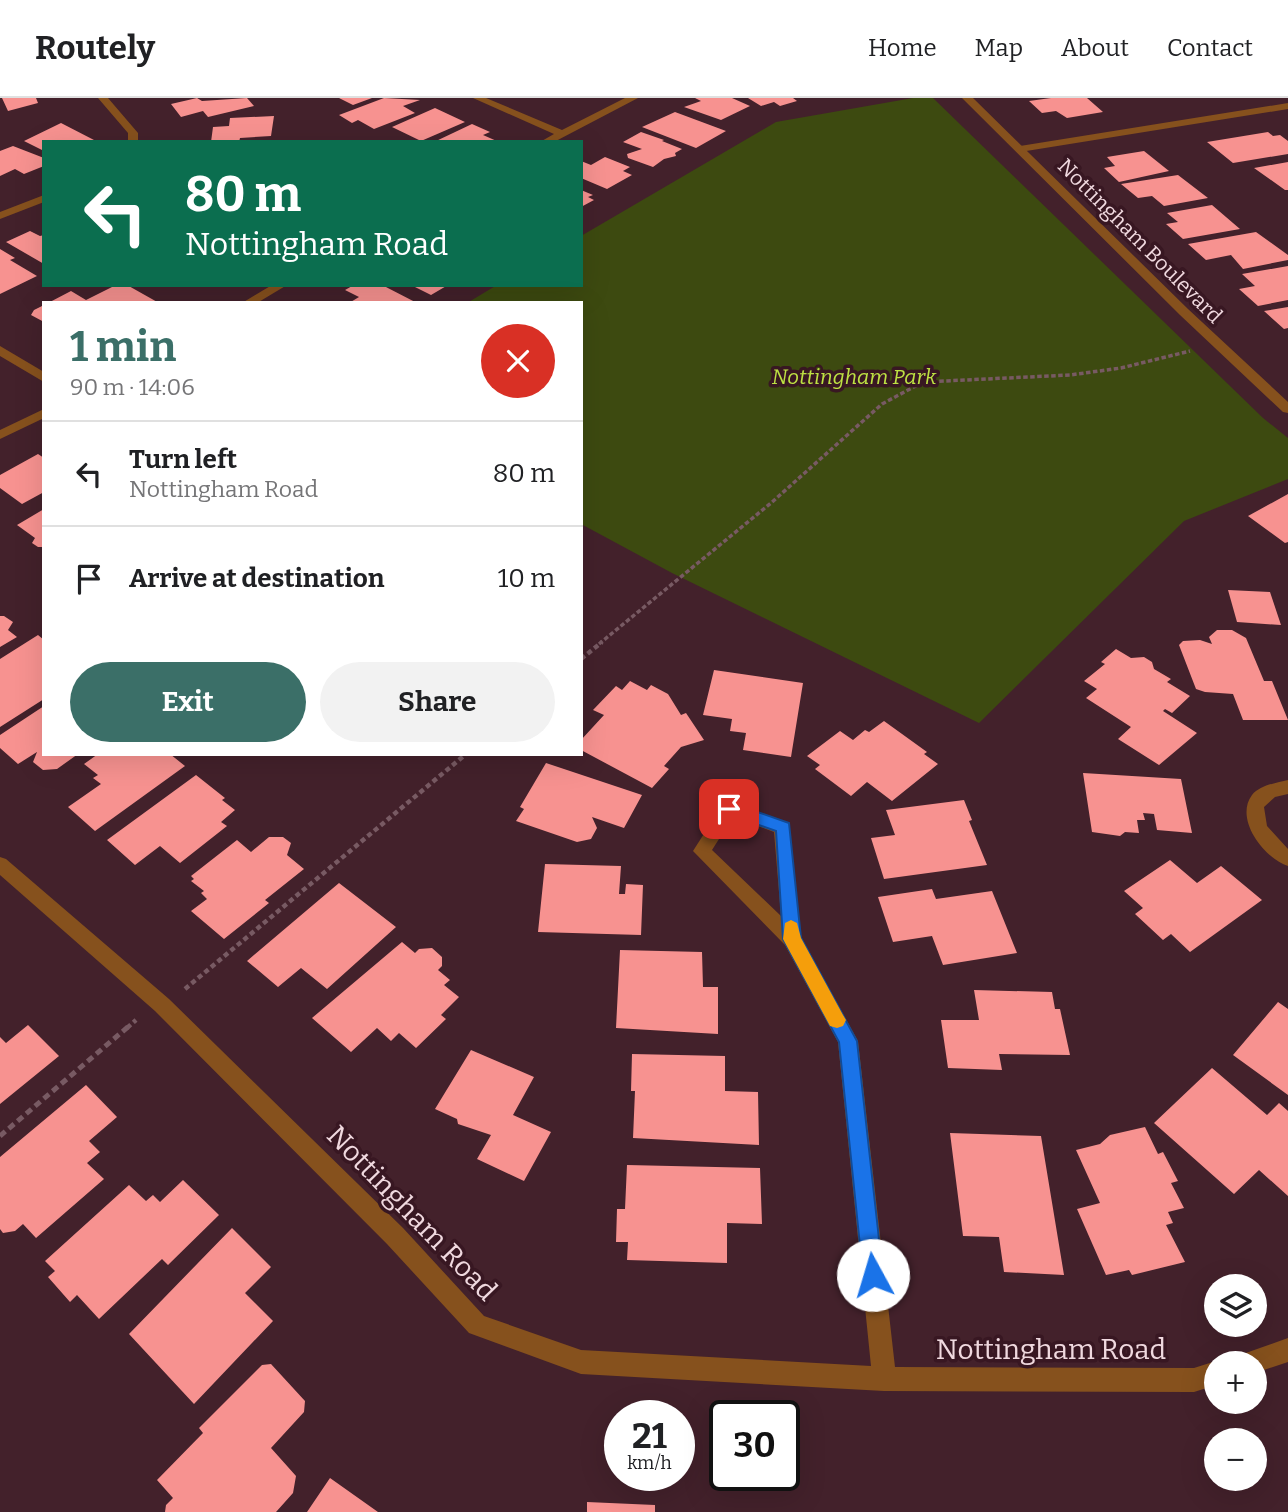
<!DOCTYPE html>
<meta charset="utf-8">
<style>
:root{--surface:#fff;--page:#f2f2f2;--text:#202124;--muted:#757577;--line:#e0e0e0;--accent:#3b6f68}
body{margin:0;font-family:Bitter,serif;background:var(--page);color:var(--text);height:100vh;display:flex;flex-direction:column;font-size:26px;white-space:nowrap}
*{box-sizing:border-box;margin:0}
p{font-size:23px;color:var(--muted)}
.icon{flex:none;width:38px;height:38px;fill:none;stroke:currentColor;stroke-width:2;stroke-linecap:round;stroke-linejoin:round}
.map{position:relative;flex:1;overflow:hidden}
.details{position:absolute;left:42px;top:203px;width:541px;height:455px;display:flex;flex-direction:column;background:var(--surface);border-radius:0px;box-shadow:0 7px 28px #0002}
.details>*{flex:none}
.banner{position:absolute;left:42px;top:42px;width:541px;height:147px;border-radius:0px;box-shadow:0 7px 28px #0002;background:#0b6e4f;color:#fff;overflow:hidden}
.fabs{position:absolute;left:1204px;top:1176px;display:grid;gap:14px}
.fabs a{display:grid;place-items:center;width:63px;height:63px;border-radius:50%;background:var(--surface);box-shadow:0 7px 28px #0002;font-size:35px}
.speed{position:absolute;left:604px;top:1302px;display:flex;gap:14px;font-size:35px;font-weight:700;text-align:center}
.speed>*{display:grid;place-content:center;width:91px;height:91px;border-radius:50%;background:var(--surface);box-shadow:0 7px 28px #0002;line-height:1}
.speed small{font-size:18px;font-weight:400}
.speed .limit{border:4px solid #111;border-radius:10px;background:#fff;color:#111}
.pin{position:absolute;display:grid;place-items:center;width:60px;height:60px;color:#fff;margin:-30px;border-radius:14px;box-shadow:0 4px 10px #0006}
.me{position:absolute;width:77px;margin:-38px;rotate:354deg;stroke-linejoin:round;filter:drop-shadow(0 0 5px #0008)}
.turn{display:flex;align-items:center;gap:24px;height:147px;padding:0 28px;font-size:32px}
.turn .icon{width:91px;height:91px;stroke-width:2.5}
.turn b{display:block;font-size:49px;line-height:60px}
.round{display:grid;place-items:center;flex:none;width:74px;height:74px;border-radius:37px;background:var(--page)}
.headline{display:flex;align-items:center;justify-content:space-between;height:119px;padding:0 28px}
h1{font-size:42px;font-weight:700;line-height:52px;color:var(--accent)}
.primary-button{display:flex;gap:14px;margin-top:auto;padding:14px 28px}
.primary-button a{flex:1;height:80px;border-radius:42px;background:var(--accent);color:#fff;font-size:28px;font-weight:700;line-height:80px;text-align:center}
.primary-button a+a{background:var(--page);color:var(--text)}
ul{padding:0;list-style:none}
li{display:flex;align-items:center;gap:21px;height:105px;padding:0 28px;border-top:2px solid var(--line)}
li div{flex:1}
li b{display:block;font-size:26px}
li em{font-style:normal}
header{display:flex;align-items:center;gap:42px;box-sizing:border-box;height:98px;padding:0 35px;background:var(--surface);border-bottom:2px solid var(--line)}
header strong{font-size:33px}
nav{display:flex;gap:38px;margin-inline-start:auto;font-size:24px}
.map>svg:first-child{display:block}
.green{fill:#3d4a10}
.building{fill:#f79290}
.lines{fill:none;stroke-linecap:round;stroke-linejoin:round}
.path-far2{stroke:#785a63;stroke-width:3.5;stroke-dasharray:4.5 2.5;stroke-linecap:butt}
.path-far1{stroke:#785a63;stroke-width:4.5;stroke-dasharray:5 3.5;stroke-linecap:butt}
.path{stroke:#785a63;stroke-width:5;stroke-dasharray:7 4.5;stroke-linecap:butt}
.minor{fill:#86511d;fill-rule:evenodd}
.tertiary{fill:#86511d;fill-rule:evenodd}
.route{fill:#1a73e8;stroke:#114b97;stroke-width:2}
.slow{fill:#f59e0b}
.labels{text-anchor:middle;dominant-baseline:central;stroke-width:7;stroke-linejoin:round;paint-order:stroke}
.far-street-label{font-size:21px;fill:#f0d9df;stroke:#381722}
.far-park-label{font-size:21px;font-style:italic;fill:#bee243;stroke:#381722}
.near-street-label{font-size:28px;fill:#f0d9df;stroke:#381722}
</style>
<header>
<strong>Routely</strong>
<nav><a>Home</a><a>Map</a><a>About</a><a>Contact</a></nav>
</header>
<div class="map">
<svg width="1288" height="1414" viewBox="0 0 1288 1414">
<rect width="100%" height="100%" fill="#43212b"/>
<path class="green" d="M913,0H933L1263,320L1288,340V381L1184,423L979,625L672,475L581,426V205H467L497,187H581V138L776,24Z"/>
<path class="building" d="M2,0H36L38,5L8,13Z
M197,0L202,3L247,0L254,8L208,19L203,13L181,19L171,6Z
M339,0H372L353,7Z
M384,0L420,2L403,8L415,15L374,31L358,22L352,25L339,17Z
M695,0H732L750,8L721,22L684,9L701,3Z
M748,0H793L797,3L780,8L774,4L761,8Z
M1051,0H1087L1103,14L1067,20L1056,13L1042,15L1029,3Z
M435,10L465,24L421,43L392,29Z
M675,14L726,33L696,50L642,29Z
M274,18L271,38L240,40L239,44H211L213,29L229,28L230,20Z
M61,25L94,42L44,44V53L24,43Z
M472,26L490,34L483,37L499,44H434Z
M641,34L664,42L662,43L682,51L675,55L676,58L664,61L653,69L628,60L627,56L642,51L623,44Z
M1268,34L1273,38L1280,37L1288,43V56L1233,65L1207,44Z
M13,48L44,60V68L24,76L15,71L0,78V53Z
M1144,53L1169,73L1119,84L1104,70L1115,68L1107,59Z
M605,59L630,69L623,73L632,77L607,91L581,80V63L591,67Z
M1288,64V92H1285L1254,70Z
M1178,77L1208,100L1164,108L1152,98L1138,100L1121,86Z
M581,92L593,97L588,99L594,102L581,109Z
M1212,107L1240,131L1183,141L1166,126L1178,124L1167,115Z
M30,133L40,138L44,137V166L6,144Z
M1256,134L1288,157V162L1243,171L1231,157L1206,162L1188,146Z
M0,151L15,160L10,162L37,178L0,196Z
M1288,168V202L1258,208L1239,191L1255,188L1242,176Z
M116,187H127L159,205H48L71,193L86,202Z
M354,187L384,188L417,205H349L359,199L345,192Z
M411,187H448L431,197Z
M44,207V224L31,217L34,212Z
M1288,209V230L1284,231L1264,213Z
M38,356L44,360V394L22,406L0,390V377Z
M1288,396V444L1285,445L1248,418Z
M44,411V449H38L32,445L35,440L17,427Z
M1228,492L1270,494L1281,527L1237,524Z
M0,518H4L13,524L8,532L17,539L0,549Z
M1217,532H1232L1246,540L1264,583H1272L1288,622H1243L1233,596L1205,594L1196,591L1179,547L1183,543L1200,542L1212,546L1209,539Z
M38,537L44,542V601L0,629V561Z
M1116,551L1131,560L1144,559L1152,564L1154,571L1171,581L1167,584L1190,598L1172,615L1165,611L1163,613L1197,635L1159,667L1118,641L1131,629L1086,600L1097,591L1084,583L1105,566L1101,564Z
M714,572L803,585L791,659L743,652L746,635L730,633L732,621L703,617Z
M630,583L647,592L651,587L668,596L681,617L686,615L704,642L681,649L664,668L669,671L652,690L581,652V642L604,617L593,612L616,588L622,592Z
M44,608V656H78L57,671L43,672L33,664L37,654L18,666L0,650V637Z
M884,623L927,654L924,656L938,666L892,703L867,684L851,698L815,671L820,667L807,658L840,633L853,642L865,632L869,634Z
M98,656H170L185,668L95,733L68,709L101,686L93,680L98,677L84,666Z
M546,665L642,697L624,730L592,719L597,730L591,741L577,744L516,723L524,711L520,709Z
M1083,675L1181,681L1192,735L1157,732L1154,716L1143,715L1145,722H1137L1139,735L1125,734L1120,738L1092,734Z
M196,677L225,700L222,702L235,712L221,724L227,728L180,765L160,748L135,767L107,742Z
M964,702L972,722L969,723L987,767L884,781L871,740L895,737L886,712Z
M269,739H283L291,745L287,757L304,771L265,802L269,805L224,841L191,813L207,801L201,795L204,793L191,783L194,781L191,778L237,742L251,754Z
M1170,762L1197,785L1221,768L1262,802L1190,854L1171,836L1163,842L1135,816L1143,810L1124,793Z
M545,766L621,768L619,796H625L626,786L643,787L641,837L538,834Z
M339,785L396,829L327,891L301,870L278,889L247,863Z
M932,791L936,801L992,793L1017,855L943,867L932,838L893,844L878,799Z
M402,844L415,855L419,851L432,850L442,859V868L438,872L450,882L444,887L459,899L441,917L446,921L416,950L399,935L391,943L377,930L351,954L312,920Z
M620,852L702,854L703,889H718V936L616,930Z
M974,892L1052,894L1055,911H1060L1070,957L999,956L1002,972L948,970L941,922H979Z
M1278,904L1288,911V997L1233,957Z
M28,927L59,958L0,1006V939L6,945Z
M471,952L534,979L513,1017L551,1034L524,1083L477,1061L491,1037L458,1026L457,1021L435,1011Z
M632,956L725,958V993L758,994L759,1047L633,1040L635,993H631Z
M1212,970L1267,1017L1279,1005L1288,1013V1098L1259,1072L1234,1096L1154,1025Z
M86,987L117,1019L89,1043L100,1054L87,1065L104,1081L36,1140L23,1126L15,1133L3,1135L0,1131V1059Z
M1145,1029L1158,1056L1163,1054L1178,1083L1171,1085L1184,1110L1168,1114L1173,1125L1166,1127L1185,1164L1132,1177L1129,1172L1106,1177L1077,1111L1100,1105L1076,1052L1100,1046L1110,1037Z
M950,1035L1041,1038L1064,1177L1004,1174L999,1139L963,1138Z
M627,1067L760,1070L762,1126L727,1125V1165L627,1162L628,1144H616L617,1111H625Z
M183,1082L219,1117L168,1167L162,1161L99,1221L77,1197L70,1204L48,1179L55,1173L45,1163L129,1087L146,1103L153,1097L160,1104Z
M232,1130L271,1169L245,1195L273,1223L194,1306L129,1236Z
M271,1266L305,1303L304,1314L271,1350L296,1378L293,1395L276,1414H165L166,1407L173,1400L157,1382L203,1335L199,1330L262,1267Z
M330,1380L378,1414H307Z
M587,1404L655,1407V1414H587Z"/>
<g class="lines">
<path class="path-far2" d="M599,546L771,405L882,306L923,284L1070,277L1121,270L1190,253"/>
<path class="path-far1" d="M581,561L602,544
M185,891L466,656
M127,930L136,922"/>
<path class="path" d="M0,1038L129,928"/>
<path class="minor" d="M98,0H108L138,35V44H128V35Z
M473,0H486L562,32L625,0H638L554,44H540L554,36Z
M1288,5V11L1020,54L1015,51L1020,48Z
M44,97V104L0,121V114Z
M272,187H287L257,205H242Z
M0,248L44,274V284L0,258Z
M44,311V320L0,341V332Z
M1288,682V696L1275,699L1264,709L1267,728L1288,751V768C1264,760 1234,721 1252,697C1260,687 1276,685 1288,682Z
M729,704L789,725L801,840L858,943L895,1269L1194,1270L1216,1263L1221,1265H1216V1287L1194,1294L884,1293L581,1276L469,1235L387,1146L155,913L0,777V759L6,761L169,901L403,1130L484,1218L581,1252L871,1268L838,944L785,847L693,753L723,706ZM733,719L774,734L781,818L712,752Z
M1288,1240V1264L1255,1275V1265H1236L1240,1257Z"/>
<path class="tertiary" d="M962,0H973L1188,211L1288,304V315L1283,314L1180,217Z"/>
</g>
<path class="route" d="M729,704L789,725L801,840L857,943L883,1177L880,1184L873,1187L866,1184L863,1177L839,944L783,841L776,733L724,715L721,711L724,706Z"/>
<path class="slow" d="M791,822L797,825L801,840L843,917L846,922L843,928L837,930L830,928L783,841L785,825Z"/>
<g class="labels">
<g class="far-street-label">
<text transform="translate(1140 143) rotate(45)">Nottingham Boulevard</text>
</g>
<g class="far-park-label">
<text x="854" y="279">Nottingham Park</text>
</g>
<g class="near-street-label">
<text transform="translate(412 1115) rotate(46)">Nottingham Road</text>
<text x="1051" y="1251">Nottingham Road</text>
</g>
</g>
</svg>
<div class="fabs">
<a><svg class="icon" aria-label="layers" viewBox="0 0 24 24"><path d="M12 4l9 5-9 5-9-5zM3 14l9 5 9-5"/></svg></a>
<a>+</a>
<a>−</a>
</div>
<div class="speed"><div>21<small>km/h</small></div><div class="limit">30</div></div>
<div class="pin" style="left:729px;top:711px;background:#d93025"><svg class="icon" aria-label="arrive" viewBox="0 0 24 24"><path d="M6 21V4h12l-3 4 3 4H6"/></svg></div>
<svg class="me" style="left:873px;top:1177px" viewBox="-20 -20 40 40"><circle r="19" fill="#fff"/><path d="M0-13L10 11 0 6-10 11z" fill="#1a73e8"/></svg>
<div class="banner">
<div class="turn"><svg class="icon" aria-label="left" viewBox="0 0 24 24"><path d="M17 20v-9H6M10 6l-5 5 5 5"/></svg><div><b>80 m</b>Nottingham Road</div></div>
</div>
<section class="details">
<div class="headline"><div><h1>1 min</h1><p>90 m · 14:06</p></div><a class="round" style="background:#d93025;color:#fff"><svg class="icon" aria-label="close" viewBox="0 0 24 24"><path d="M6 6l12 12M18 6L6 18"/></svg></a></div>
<ul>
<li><svg class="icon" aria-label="left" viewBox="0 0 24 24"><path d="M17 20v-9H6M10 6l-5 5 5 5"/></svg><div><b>Turn left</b><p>Nottingham Road</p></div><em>80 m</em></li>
<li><svg class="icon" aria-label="arrive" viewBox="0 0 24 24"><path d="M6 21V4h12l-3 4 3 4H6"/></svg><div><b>Arrive at destination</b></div><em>10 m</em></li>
</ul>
<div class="primary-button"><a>Exit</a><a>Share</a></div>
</section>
</div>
